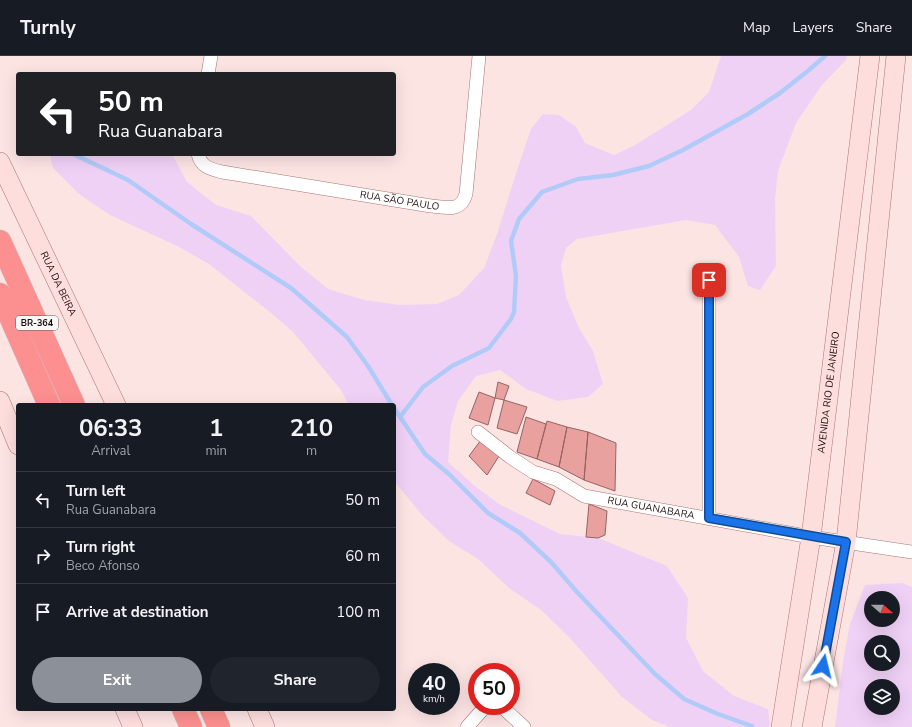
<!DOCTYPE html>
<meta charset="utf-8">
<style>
:root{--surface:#171b24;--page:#20242c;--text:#f1f3f6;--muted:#9ea1a6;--line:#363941;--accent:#8c9099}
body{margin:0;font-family:"Nunito Sans",sans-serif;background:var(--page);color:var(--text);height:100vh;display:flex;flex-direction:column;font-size:15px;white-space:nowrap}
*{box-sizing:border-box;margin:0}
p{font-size:13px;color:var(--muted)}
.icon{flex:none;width:22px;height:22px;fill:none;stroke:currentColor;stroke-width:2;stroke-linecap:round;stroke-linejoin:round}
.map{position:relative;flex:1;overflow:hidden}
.sheet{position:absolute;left:16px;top:347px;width:380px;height:308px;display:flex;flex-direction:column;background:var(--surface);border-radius:4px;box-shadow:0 4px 16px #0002}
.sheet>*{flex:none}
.hud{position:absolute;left:16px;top:16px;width:380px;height:84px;border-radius:4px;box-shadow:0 4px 16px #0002;background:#202124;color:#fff;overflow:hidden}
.needle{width:26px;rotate:110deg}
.controls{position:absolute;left:864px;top:535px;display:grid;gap:8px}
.controls a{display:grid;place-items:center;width:36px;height:36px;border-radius:50%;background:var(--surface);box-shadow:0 4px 16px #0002;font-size:20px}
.speed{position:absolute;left:408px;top:607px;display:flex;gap:8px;font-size:20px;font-weight:700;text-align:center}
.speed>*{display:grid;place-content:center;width:52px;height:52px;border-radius:50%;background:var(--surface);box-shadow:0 4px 16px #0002;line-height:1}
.speed small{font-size:10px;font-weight:400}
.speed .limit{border:6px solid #d22;background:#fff;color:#111}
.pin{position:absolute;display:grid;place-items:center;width:34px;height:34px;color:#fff;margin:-17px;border-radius:8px;box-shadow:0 2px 6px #0006}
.me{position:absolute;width:44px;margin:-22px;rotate:10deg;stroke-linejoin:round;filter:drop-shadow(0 0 3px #0008)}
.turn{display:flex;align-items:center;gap:14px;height:84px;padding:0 16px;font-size:18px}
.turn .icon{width:52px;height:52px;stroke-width:2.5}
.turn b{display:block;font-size:28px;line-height:34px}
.eta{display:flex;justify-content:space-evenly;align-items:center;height:68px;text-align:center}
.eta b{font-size:24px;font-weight:700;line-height:28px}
.cta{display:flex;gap:8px;margin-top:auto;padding:8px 16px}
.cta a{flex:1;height:46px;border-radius:24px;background:var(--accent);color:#fff;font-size:16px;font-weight:700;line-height:46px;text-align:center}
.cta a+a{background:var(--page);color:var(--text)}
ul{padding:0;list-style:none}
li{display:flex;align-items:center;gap:12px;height:56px;padding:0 16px;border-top:1px solid var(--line)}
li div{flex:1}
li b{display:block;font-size:15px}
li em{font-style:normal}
header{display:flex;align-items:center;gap:24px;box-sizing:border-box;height:56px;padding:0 20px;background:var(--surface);border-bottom:1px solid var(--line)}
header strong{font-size:19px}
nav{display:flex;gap:22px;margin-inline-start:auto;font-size:14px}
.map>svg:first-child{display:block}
.green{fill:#f0d1f6;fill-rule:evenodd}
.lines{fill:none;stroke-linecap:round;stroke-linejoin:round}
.stream{stroke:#b1cbf8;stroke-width:4.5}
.building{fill:#e9a1a0;stroke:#966362}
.street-casing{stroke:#aa7574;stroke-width:14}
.secondary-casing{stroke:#aa7574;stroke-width:20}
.highway-casing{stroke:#cecaca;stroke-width:23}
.street{stroke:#fff;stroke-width:13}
.secondary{stroke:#fedddd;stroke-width:19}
.highway{stroke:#fc8f8f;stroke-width:22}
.route-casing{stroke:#114b97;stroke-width:10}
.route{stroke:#1a73e8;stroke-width:7}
.labels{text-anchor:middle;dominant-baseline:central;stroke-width:3;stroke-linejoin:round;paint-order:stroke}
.shield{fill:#f8f8f8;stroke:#625454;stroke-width:1}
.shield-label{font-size:9px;font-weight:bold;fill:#210e0e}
.street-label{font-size:10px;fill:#210e0e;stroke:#f8f8f8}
</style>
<header>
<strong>Turnly</strong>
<nav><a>Map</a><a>Layers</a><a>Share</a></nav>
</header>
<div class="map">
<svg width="912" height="671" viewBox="0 0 912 671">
<rect width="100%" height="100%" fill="#fce4e3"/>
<path class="green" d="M721,0H847L846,4L822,29L796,67L778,115L775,143L776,210L760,234L748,230L739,201L715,169L686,164L577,183L566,192L561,209L566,241L579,272L593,295L603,328L588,341L557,345L526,333L500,314L476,320L458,345L451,369L448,406L476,431L499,448L560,478L598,482L667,510L688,542L686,582L703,615L734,640L768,653L770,668L769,671H670L652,664L622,641L569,581L541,554L509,532L478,503L449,485L422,459L394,425V349H349L341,334L293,276L271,257L209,208L177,190L110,159L79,138L53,112L50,98H172L187,126L216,149L251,160L300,210L328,233L364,244L400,249L437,248L459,239L484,212L497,178L519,108L531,73L543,58L559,59L576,71L585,87L614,99L635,89L691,54L709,36Z
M902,527L912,531V671H835L843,606L850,568L865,529ZM871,542H893V564H871ZM871,586H893V608H871ZM871,630H893V652H871Z"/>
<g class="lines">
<path class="stream" d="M73,98L128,124L191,168L291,232L347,281L368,310L392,349
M394,352L425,398L450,419L488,457L520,477L551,506L577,536L655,618L684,643L718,658L752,670
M400,361L423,331L452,310L489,292L511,263L514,256L516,220L511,185L519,163L542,136L578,123L613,119L649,110L683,94L748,58L780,37L809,14L825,0"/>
</g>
<path class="building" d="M498,326L509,330L504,344L495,342Z
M479,336L495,342L488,369L469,362Z
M504,344L527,351L517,378L497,372Z
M526,361L546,368L537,403L517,396Z
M547,365L567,371L559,411L537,403Z
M567,371L588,376L584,424L559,411Z
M588,376L616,387L615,435L584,424Z
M481,384L499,400L487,419L469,400Z
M533,423L555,435L550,449L526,437Z
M589,448L607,455L605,479L598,482L586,481Z"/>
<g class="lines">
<defs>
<g id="street">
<path d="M208,18L211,0"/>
<path id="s1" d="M198,98C201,111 210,113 222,116L431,150C445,151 461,157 466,138L479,0"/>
<path d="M709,224V462"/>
<path id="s2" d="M478,376L510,401L533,416L556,423L584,440L811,481L912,496"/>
<path d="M501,650L524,671"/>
<path d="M467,671L483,653L488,650"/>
</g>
<g id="secondary">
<path id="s3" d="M0,106L116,349"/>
<path d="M0,345L18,389"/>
<path d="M125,653L133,671"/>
<path d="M257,653L265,671"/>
<path id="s4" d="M781,671L811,481L870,0"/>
<path d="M812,671L846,486L896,0"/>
</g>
<path id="highway" d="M0,185L74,349
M0,238L49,349
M183,653L191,671
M211,653L219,671"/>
</defs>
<use href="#street" class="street-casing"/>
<use href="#secondary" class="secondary-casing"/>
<use href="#highway" class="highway-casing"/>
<use href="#street" class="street"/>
<use href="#secondary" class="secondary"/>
<use href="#highway" class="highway"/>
</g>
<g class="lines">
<defs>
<path id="route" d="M709,224V462L846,486L823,610"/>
</defs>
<use href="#route" class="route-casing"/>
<use href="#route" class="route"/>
</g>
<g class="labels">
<rect class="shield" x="16" y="260" width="42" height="14" rx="3"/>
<g class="shield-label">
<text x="37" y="267">BR-364</text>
</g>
<g class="street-label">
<text stroke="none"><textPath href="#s1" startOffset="212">RUA SÃO PAULO</textPath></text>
<text stroke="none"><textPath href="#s3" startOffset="135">RUA DA BEIRA</textPath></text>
<text stroke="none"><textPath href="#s4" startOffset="338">AVENIDA RIO DE JANEIRO</textPath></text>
<text stroke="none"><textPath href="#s2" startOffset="193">RUA GUANABARA</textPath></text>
</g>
</g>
</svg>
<div class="controls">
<a><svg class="needle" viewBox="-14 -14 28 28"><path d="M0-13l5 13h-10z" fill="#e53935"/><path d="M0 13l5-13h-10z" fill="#9ea1a6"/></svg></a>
<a><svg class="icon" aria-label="search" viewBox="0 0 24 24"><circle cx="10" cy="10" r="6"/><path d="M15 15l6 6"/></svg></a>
<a><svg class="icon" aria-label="layers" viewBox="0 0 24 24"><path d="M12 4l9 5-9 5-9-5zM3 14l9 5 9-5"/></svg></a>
</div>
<div class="speed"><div>40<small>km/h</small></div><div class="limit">50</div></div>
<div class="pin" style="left:709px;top:224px;background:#d93025"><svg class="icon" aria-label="arrive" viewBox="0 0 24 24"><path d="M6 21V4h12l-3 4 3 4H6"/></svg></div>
<svg class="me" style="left:823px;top:610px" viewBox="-20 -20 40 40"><path d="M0-17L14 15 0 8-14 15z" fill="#1a73e8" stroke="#fff" stroke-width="4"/></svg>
<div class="hud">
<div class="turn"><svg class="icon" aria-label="left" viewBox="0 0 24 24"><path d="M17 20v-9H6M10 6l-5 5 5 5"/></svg><div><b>50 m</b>Rua Guanabara</div></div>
</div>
<section class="sheet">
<div class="eta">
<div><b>06:33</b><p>Arrival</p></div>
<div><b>1</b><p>min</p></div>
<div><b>210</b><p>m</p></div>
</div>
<ul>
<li><svg class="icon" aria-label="left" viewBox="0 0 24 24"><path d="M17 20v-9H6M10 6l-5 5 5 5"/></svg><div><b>Turn left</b><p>Rua Guanabara</p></div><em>50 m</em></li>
<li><svg class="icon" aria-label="right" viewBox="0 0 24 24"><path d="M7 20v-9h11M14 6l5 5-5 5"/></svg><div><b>Turn right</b><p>Beco Afonso</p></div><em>60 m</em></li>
<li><svg class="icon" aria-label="arrive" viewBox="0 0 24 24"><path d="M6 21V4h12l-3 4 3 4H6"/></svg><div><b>Arrive at destination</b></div><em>100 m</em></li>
</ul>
<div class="cta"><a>Exit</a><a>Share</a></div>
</section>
</div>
